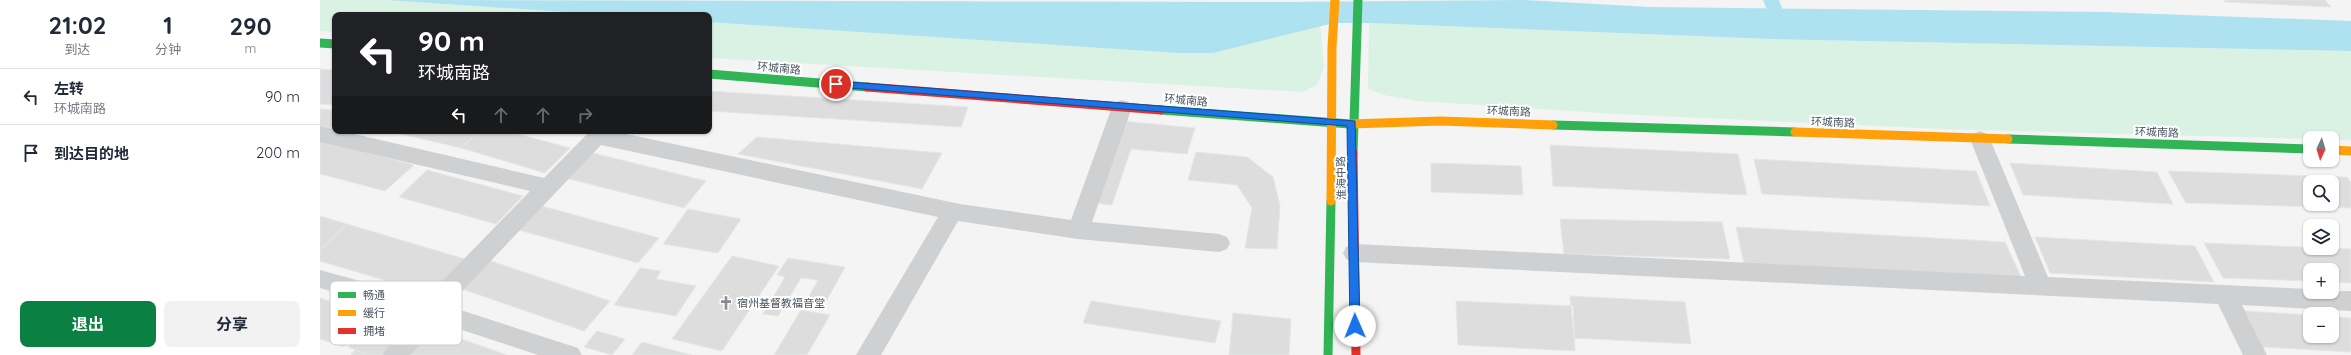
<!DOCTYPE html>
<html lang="zh">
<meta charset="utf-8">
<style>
:root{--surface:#fff;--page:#f2f2f3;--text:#1f2937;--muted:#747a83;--line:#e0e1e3;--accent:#0b8043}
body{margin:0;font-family:Quicksand,"Noto Sans SC",sans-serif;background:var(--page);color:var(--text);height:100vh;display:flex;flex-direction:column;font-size:15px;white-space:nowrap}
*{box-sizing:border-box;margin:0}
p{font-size:13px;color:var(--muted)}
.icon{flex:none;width:22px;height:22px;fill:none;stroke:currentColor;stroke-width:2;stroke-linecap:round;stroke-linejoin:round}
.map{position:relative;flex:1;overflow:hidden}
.drawer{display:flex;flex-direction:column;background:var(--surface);width:320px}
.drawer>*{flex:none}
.banner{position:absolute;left:12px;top:12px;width:380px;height:122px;border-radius:8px;box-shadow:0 1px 3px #0004;background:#202124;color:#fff;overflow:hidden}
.needle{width:26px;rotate:184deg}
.buttons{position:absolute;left:1983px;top:131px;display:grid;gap:8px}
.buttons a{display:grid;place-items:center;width:36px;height:36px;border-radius:8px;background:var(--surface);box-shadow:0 1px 3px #0004;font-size:20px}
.pin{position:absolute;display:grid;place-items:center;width:34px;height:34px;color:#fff;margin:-17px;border:2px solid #fff;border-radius:50%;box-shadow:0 1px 4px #0007}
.me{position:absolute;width:44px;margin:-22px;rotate:359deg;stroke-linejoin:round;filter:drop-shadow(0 0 3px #0008)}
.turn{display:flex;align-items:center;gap:14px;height:84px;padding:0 20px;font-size:18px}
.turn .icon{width:52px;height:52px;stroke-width:2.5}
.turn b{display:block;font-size:28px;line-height:34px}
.lanes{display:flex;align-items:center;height:38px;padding:0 20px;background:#0003;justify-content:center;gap:20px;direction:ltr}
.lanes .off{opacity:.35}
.eta{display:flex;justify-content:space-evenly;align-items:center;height:68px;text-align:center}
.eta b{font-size:24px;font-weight:700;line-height:28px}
.button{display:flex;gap:8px;margin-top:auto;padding:8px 20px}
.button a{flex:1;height:46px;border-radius:8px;background:var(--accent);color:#fff;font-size:16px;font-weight:700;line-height:46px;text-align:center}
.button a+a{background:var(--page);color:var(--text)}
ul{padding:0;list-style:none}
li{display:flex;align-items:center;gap:12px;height:56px;padding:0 20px;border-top:1px solid var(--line)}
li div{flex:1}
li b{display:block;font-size:15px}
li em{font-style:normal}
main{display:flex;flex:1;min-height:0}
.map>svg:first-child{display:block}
.green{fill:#d9f2e3}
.water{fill:#aee2f0}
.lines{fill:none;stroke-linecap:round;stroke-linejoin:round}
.canal{fill:#aee2f0;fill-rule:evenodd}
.building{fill:#ddddde;stroke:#e5e6e7;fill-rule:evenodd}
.street{fill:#ced0d2;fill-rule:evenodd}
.fast{stroke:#30b455;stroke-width:9}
.slow{stroke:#ff9f0a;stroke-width:9}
.jam{stroke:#e5322d;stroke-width:9}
.route{fill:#1a73e8;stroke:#114b97}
.labels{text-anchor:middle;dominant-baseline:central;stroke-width:4;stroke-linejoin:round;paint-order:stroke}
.street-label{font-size:11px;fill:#4a5661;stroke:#fff}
.poi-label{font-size:11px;fill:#4a5661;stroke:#fff;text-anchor:start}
.key{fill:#fff;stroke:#c9ccd0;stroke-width:1}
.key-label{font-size:11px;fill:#4a5661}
</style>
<main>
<section class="drawer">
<div class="eta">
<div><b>21:02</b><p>到达</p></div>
<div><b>1</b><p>分钟</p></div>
<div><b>290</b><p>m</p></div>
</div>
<ul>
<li><svg class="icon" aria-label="left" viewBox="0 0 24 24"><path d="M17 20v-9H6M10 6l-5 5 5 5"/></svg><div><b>左转</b><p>环城南路</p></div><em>90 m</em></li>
<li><svg class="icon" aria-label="arrive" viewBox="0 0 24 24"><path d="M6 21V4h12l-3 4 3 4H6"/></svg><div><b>到达目的地</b></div><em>200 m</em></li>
</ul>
<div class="button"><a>退出</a><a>分享</a></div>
</section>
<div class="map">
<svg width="2031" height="355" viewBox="0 0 2031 355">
<rect width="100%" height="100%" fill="#f4f4f4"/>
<path class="green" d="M0,0H158L368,15H15V32L0,31Z
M389,16L1000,23L1004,67L997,85L983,92L389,58Z
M1049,23L1451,39L2031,51V140L1623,129L1297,114L1098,101L1064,95L1048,89Z"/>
<path class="water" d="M67,0L959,2L1204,0L1330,7L1785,12L2031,21V51L1451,39L1049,23H1014L893,53H858L389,22V15H291Z"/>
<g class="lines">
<path class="canal" d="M1443,0H1459L1462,8L1460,12L1454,14L1448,12Z"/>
</g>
<path class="building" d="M1904,0H2005L2011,7L1905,2Z
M0,69L15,70V105L0,104Z
M389,91L648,107L641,127L389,111Z
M0,109L15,110V129L0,126Z
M802,121L875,128L867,154L811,149L792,205L774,203Z
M69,131H159L141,148Z
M159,131H187L250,148L225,173L141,148Z
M437,137L622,153L602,189L418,154Z
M0,140L94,165L65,191L0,174Z
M1230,145L1418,154L1427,195L1233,186Z
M269,152L386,181L364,208L246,178Z
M876,152L927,157L953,177L960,206L957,249L925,248L932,208L917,185L868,180Z
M1434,159L1656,171L1670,206L1442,194Z
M1111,163L1201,166L1203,195L1111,192Z
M1690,163L1837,172L1853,204L1703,195Z
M107,170L203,196L176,224L79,197Z
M1848,171L2027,177L2031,183V208L1866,203ZM1990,182H2012V204H1990Z
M218,205L339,238L318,263L195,229Z
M368,209L421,219L398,253L343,244Z
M0,216L27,224L0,250Z
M1240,219L1402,222L1410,259L1244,254Z
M27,224L145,259L111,294L0,261V250Z
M1416,227L1685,242L1701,277L1424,264Z
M1715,237L1875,246L1894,282L1730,273Z
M1884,243L2031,249V283L2012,282V270H1990V281L1903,278Z
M412,256L459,266L402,351L352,339Z
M468,258L525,267L503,307L485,304L498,280L481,278L458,316L443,314L465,277L457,275Z
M168,260L290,301L264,331L139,288Z
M320,268L341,271L336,279L376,286L356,316L294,305Z
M1250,296L1365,302L1371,344L1254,338Z
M0,298L56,316L24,347L0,339Z
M771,301L901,321L895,343L763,323Z
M1136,301L1253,306L1255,351L1138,345Z
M481,310L510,315L487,355H454Z
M1925,311L1990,315V336H2012V317L2031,318V352L1943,347Z
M913,313L971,319L969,355H909Z
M59,316L92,328L66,355H49L28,347Z
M113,329L187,355H87Z
M277,331L305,339L292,355L264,347Z
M322,342L372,355H312Z
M35,350L49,355H31Z"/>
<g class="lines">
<path class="street" d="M802,100L809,102L812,107L772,222L899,234L907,237L910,243L907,249L899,252L758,239L638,221L561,355H536L618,217L281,145L128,306L258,348L262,355H218L121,323L90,355H63L67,348L98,316L0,288V270L105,299L210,191L0,142V126L224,178L270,131H292L640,204L751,220L792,107L795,102Z
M1660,131L1667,134L1670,139L1728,277L1990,289V292L2031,291V311L1922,305L1947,355H1923L1898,304L1034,262L1026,259L1023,253L1026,247L1034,244L1705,276L1650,139L1653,134Z"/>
<path class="fast" d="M0,43L15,44
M389,74L547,87
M841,110L1030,124
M1233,125L1475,132
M1688,139L1990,149
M1033,153L1038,0
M1008,355L1011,201"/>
<path class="slow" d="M1030,124L1120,121L1233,125
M1475,132L1688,139
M2012,150L2031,151
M1011,201L1012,47L1015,0"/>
<path class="jam" d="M547,87L841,110
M1033,153L1036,355"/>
</g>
<path class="route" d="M516,81L1035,121L1040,326L1035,330L1030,326L1027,126L516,87L512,84Z"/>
<defs>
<symbol id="church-bare" viewBox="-9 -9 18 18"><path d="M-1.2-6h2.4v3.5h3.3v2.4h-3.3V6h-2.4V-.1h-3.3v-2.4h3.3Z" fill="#868d94" stroke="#fff" stroke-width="2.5" paint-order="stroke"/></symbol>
</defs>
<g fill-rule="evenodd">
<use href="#church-bare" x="396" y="293" width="20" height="20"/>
</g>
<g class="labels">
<g class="street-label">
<text transform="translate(459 68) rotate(5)">环城南路</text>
<text transform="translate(866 100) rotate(5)">环城南路</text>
<text transform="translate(1189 111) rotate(2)">环城南路</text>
<text transform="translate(1513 122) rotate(2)">环城南路</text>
<text transform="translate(1837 132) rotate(2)">环城南路</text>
<text transform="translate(1021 178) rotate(-91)">淮海中路</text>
</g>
<g class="poi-label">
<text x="417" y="303">宿州基督教福音堂</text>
</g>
</g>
<rect x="10" y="281" width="132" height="64" rx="6" class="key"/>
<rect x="18" y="292" width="18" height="6" fill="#30b455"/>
<rect x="18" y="310" width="18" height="6" fill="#ff9f0a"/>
<rect x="18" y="328" width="18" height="6" fill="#e5322d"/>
<g class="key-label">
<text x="43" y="299">畅通</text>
<text x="43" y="317">缓行</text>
<text x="43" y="335">拥堵</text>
</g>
</svg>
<div class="buttons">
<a><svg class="needle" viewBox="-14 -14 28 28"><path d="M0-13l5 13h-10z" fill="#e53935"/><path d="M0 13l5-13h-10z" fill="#747a83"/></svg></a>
<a><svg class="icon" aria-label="search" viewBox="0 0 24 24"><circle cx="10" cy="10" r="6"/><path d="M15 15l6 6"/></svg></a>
<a><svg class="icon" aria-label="layers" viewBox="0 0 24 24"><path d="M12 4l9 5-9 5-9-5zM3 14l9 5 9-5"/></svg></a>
<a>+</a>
<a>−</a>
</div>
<div class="pin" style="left:516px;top:84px;background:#d93025"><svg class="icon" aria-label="arrive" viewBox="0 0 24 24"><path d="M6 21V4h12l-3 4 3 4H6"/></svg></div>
<svg class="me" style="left:1035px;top:326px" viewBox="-20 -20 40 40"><circle r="19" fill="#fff"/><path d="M0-13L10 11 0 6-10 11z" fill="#1a73e8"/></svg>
<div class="banner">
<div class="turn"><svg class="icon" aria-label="left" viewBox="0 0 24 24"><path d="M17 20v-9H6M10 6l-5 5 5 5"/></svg><div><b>90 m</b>环城南路</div></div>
<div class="lanes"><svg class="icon" aria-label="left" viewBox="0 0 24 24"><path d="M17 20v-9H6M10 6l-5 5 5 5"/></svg><svg class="icon off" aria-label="ahead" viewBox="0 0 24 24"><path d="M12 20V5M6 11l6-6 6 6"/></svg><svg class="icon off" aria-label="ahead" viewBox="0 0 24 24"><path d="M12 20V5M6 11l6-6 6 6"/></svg><svg class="icon off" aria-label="right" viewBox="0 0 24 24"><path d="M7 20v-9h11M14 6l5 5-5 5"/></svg></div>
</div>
</div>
</main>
